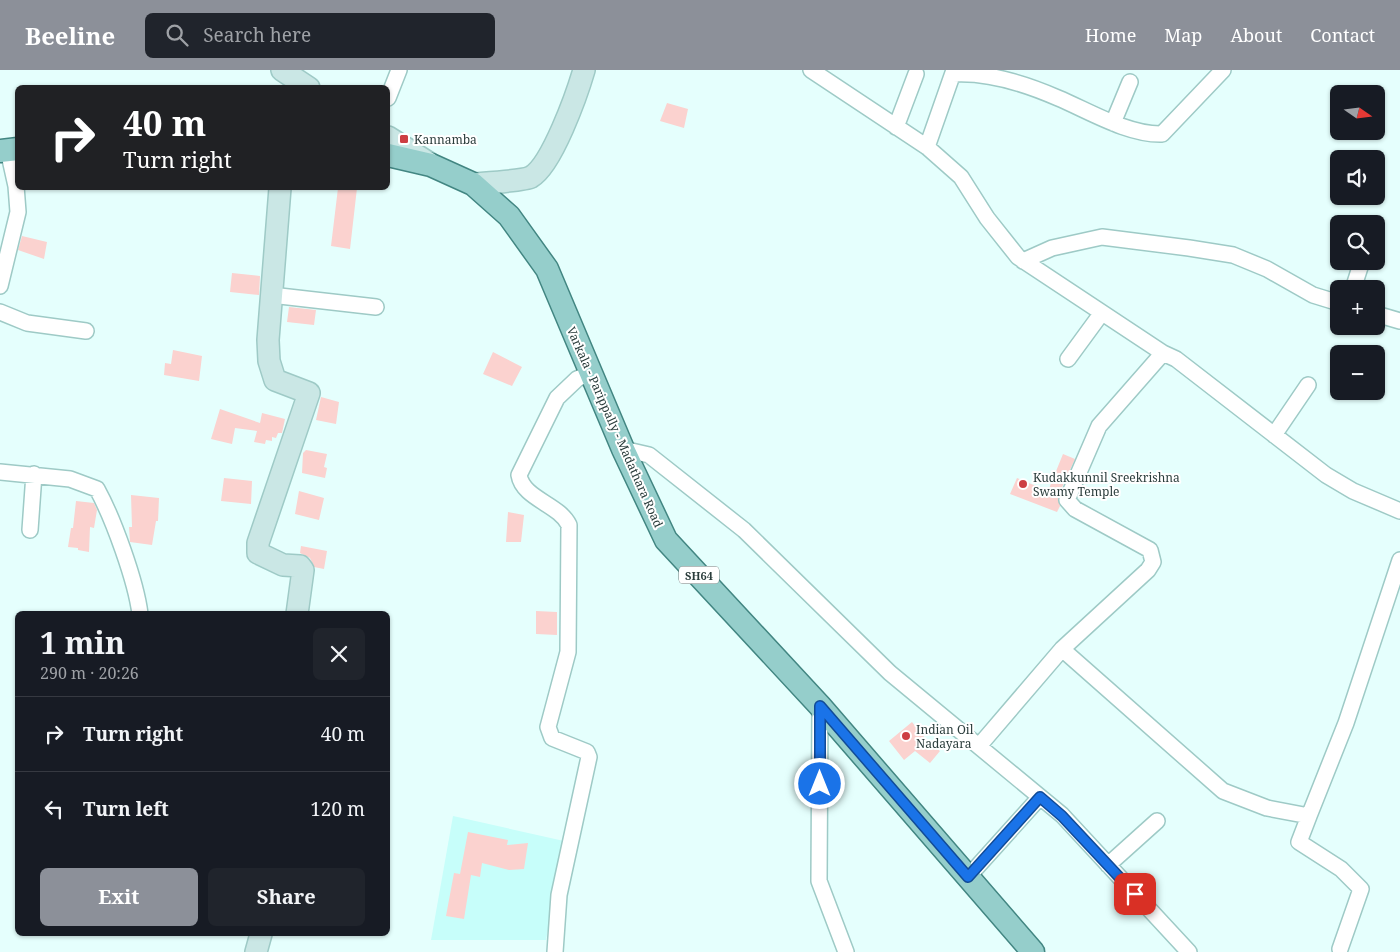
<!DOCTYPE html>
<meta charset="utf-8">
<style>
:root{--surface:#171b24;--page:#20242c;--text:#f1f3f6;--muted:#9ea1a6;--line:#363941;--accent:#8c9099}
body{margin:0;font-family:"Noto Serif",serif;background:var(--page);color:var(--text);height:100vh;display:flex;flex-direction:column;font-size:19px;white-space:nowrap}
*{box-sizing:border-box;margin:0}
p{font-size:16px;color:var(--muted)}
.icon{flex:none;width:28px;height:28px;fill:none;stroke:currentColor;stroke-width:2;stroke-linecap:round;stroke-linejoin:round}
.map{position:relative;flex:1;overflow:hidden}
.details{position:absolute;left:15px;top:541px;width:375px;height:325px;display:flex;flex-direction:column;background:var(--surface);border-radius:8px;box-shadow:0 1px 4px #0004}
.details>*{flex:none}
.banner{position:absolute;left:15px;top:15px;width:375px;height:105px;border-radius:8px;box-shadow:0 1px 4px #0004;background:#202124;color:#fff;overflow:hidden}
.needle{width:32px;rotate:104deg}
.tools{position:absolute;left:1330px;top:15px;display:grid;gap:10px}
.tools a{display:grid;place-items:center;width:55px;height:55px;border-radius:8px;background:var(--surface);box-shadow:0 1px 4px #0004;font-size:25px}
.pin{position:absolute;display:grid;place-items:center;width:42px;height:42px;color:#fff;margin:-21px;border-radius:10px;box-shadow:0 2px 8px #0006}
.me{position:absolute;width:55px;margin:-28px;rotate:0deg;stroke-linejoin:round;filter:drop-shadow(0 0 4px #0008)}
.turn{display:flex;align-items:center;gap:18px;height:105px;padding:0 25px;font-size:22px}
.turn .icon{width:65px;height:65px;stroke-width:2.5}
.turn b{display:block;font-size:35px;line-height:42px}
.round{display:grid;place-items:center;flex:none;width:52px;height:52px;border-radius:8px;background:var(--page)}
.head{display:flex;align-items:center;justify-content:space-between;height:85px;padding:0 25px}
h1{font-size:30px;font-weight:700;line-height:38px}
.button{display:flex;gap:10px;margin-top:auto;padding:10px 25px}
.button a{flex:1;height:58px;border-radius:8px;background:var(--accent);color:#fff;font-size:20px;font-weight:700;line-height:58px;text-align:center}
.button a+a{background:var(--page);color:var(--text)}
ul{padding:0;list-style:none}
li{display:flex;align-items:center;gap:15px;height:75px;padding:0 25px;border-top:1px solid var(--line)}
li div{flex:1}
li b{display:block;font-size:19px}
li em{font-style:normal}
header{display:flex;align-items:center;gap:30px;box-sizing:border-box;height:70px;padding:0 25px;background:var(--accent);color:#fff}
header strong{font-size:24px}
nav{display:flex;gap:28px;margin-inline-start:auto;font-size:18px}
.search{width:350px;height:45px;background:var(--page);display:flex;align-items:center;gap:12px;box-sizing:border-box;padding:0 18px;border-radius:8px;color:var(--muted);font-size:19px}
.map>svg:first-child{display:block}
.built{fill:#c7fefa}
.building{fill:#fbd2cf}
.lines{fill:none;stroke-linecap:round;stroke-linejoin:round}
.street-casing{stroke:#9ecac6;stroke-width:18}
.secondary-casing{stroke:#9ecac6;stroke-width:24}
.primary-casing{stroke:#428682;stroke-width:25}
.street{stroke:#fff;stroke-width:15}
.secondary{stroke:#cae7e5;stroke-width:21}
.primary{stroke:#95cecb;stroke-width:22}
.route-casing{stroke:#114b97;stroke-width:12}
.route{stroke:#1a73e8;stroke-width:9}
.poi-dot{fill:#cd3e43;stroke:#fff;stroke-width:2}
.labels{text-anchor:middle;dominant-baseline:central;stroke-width:4;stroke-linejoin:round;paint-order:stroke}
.shield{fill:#fff;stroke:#6a7676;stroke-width:1}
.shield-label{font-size:11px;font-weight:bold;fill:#2a3c3b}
.poi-label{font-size:12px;fill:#2a3c3b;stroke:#fff;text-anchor:start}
.street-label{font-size:12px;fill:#2a3c3b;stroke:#fff}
</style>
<header>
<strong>Beeline</strong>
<div class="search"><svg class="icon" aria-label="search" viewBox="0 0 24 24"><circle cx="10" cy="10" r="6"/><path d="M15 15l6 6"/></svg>Search here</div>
<nav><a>Home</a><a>Map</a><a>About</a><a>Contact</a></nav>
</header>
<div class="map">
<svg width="1400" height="882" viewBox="0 0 1400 882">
<rect width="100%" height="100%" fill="#e5fffd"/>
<path class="built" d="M453,746L564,771L546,870H431Z"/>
<path class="building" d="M667,33L688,39L684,58L660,51Z
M338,118H357L350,179L331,176Z
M22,166L47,172L44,189L18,180Z
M232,203L260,206L259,225L230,222Z
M289,237L316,240L314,255L287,252Z
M173,280L202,286L199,311L164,305L165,293L171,294Z
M493,282L522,297L512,316L483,304Z
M321,327L339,332L336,354L316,350Z
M220,339L260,353L262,343L285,349L282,363H278L276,368L272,367V371L266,370L265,374L254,372L257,361L235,358L232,374L211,369Z
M306,380L327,384L324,397L327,398L325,408L302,403L303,383Z
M1063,384L1075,389L1058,426L1060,436L1057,442L1010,424L1017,408L1048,421Z
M224,408L252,411L251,434L221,431Z
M299,421L324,428L319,450L295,444Z
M131,425L159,428L158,451H156L152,475L130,472L129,457H132Z
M76,431L94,433L97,440L94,458L90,457L89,482L78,480V478L68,477L71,458H73Z
M508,442L524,445L521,472H506Z
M301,476L327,481L324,499L314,497L310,488L300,483Z
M536,541L557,542V565L536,564Z
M912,652L928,672L940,681L930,693L915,681L904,690L889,671Z
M468,762L508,770L507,775L528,773L524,799L509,800L482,793L480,807L471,805L464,849L446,846L454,803L460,804Z"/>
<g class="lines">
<defs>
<path id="street" d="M811,0L927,77L961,107L987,148L1018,187L1163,283L1176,289L1326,405L1353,421L1400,441
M953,4C987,2 1026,14 1058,28C1089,41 1128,65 1162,64L1223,0
M388,28L399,0
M1113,53L1130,12
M896,57L916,4
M927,77L954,0
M1023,191L1052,178L1102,167L1189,178L1233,185L1267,199L1313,225L1339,233
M0,216L18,142L16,116L8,80
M1353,219L1362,191
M271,225L376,237
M0,242L27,253L86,261
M1376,244L1400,251
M1068,289L1101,244
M1274,365L1308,315
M623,379L649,385L744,460L890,603L1062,745L1189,882
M0,402L70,409L97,419C113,448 136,511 140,544
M30,460L34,404
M1062,579L1223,721L1267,738L1309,746L1346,653L1400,490
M820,636L819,811L846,882
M979,676L1062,579L1148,500L1153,492L1150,480L1075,439L1067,430L1099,356L1163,283
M1309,746L1299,772L1341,799L1361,819L1340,879
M1108,795L1157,751
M968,807L1040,727
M555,882L559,825L589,687L587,682L552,668L548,657L568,582L569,455C559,434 523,429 519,405L557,328L577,309L590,303"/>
<path id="secondary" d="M282,0L309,18
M388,67L429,93
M473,114C485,113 523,111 531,107C552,95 577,24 584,0
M280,118L268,270L269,291L275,310L309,323L258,473V483L283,495L300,496L303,500L297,544
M256,882L261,864"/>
<path id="primary" d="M0,81L18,79
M388,85L431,95L473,114L509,146L547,199L623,379L666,470L820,636L1033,882"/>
</defs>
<use href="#street" class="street-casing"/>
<use href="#secondary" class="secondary-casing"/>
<use href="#primary" class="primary-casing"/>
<use href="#street" class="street"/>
<use href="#secondary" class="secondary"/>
<use href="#primary" class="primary"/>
</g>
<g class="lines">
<defs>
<path id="route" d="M820,714V636L968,807L1040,727L1062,746L1135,824"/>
</defs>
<use href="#route" class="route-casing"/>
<use href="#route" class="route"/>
</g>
<g class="poi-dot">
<rect x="399" y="64" width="10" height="10" rx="2.5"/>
<circle cx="1023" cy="414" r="5"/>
<circle cx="906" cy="666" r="5"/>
</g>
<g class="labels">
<rect class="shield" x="679" y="496.5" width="40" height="17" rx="4"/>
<g class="shield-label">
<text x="699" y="505">SH64</text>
</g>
<g class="poi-label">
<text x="414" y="69">Kannamba</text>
<text x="1033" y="407">Kudakkunnil Sreekrishna<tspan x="1033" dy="14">Swamy Temple</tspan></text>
<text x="916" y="659">Indian Oil<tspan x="916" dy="14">Nadayara</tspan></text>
</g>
<g class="street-label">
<text transform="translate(615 357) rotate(66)">Varkala - Parippally - Madathara Road</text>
</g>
</g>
</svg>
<div class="tools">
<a><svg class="needle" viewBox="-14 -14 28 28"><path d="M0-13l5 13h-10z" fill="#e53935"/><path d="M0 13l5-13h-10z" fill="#9ea1a6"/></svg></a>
<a><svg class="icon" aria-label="sound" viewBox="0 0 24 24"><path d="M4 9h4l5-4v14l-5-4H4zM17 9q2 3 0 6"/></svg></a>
<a><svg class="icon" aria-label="search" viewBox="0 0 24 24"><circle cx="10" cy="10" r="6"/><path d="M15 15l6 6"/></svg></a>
<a>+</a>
<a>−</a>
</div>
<div class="pin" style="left:1135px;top:824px;background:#d93025"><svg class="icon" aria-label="arrive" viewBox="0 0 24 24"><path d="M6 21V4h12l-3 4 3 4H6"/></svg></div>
<svg class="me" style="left:820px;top:714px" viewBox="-20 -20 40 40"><circle r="17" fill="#1a73e8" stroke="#fff" stroke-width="3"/><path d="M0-11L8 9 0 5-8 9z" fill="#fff"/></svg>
<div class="banner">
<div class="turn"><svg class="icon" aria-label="right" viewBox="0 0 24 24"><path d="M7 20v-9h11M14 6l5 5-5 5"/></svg><div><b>40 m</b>Turn right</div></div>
</div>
<section class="details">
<div class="head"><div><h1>1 min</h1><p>290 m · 20:26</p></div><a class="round"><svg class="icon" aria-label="close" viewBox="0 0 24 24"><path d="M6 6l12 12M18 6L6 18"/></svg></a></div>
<ul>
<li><svg class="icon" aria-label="right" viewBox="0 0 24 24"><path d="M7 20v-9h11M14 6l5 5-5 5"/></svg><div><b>Turn right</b></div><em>40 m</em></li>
<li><svg class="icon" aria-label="left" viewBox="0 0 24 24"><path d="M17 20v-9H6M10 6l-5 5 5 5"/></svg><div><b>Turn left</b></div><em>120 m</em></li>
</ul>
<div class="button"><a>Exit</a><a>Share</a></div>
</section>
</div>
